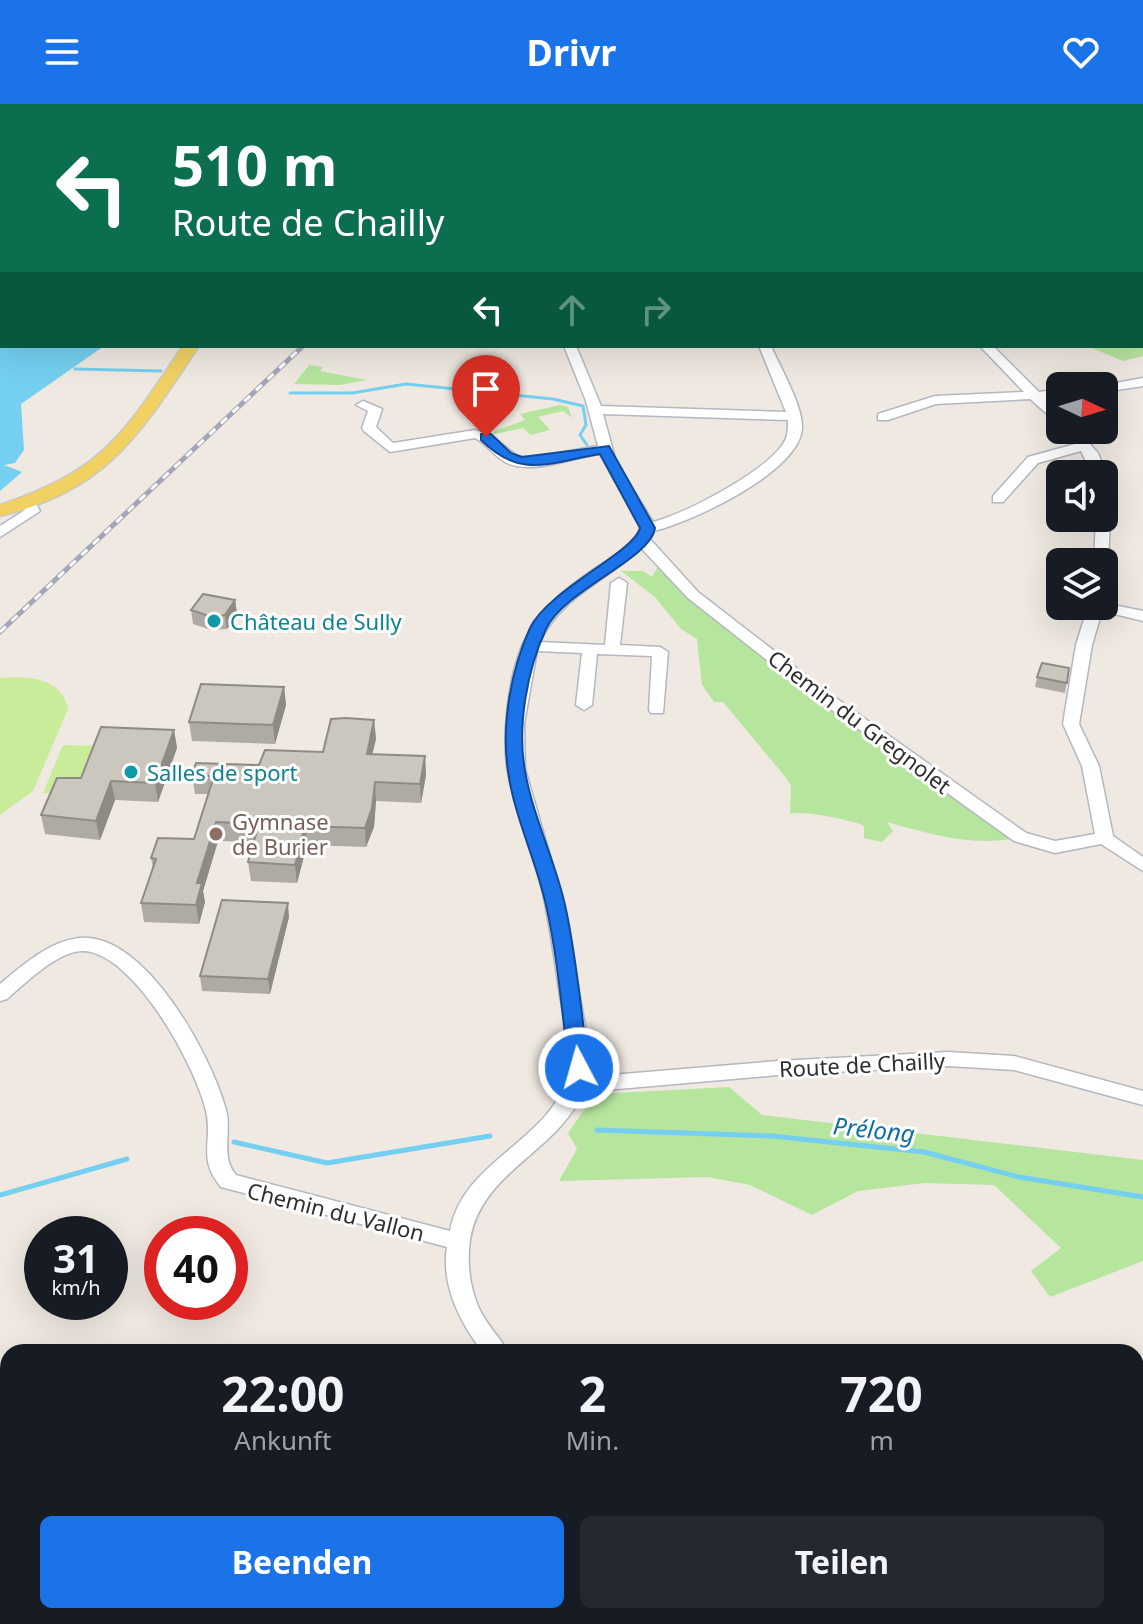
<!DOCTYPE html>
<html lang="de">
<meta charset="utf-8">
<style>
:root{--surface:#171b24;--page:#242831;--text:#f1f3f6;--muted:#9ea1a6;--accent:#1a73e8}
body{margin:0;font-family:"Noto Sans",sans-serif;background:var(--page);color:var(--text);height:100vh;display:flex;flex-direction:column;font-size:30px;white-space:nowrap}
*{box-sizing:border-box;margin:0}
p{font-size:26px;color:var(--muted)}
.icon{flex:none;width:44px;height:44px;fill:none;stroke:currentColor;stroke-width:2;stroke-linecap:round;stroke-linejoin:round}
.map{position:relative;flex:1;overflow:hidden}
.panel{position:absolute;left:0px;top:1240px;width:1144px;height:280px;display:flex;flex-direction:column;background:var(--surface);border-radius:24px 24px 0 0;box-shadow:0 8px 32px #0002}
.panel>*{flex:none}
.banner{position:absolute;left:0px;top:0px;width:1144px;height:244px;box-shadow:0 8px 32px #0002;background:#0b6e4f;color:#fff;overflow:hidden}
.needle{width:52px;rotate:94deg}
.controls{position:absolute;left:1046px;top:268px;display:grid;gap:16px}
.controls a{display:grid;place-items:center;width:72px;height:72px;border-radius:12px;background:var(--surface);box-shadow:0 8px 32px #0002;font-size:40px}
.speed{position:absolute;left:24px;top:1112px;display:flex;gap:16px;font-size:40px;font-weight:700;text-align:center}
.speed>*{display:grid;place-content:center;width:104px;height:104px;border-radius:50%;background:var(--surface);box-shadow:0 8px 32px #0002;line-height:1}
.speed small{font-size:20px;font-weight:400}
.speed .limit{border:12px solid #d22;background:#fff;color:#111}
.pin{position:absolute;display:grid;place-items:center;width:68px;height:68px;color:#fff;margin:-82px -34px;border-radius:50% 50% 50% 0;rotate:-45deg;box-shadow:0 0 8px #0007}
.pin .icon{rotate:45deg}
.me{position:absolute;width:88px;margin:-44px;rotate:354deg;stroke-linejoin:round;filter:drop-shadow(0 0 6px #0008)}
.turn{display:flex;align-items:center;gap:28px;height:168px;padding:0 40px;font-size:36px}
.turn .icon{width:104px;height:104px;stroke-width:2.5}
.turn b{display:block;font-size:56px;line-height:68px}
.lanes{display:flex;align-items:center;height:76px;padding:0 40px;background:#0003;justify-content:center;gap:40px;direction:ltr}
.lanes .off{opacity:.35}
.eta{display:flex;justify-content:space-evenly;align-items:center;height:136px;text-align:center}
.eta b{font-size:48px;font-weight:700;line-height:56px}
.action{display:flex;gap:16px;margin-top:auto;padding:16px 40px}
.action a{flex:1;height:92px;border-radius:12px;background:var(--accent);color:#fff;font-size:32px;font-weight:700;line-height:92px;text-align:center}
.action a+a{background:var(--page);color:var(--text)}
header{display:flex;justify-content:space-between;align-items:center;height:104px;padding:0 40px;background:var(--accent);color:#fff;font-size:36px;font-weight:700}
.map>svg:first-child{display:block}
.green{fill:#b6e59e}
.pitch{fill:#c9ec9a}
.water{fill:#75cff0}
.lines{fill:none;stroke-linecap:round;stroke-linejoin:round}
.stream-far1{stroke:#75cff0;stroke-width:3}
.stream{stroke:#75cff0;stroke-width:5}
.minor-casing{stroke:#b4b7c1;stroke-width:3}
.major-casing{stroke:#c9c9c9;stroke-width:3}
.minor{fill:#fff;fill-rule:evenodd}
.major{fill:#f2d163;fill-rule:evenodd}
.rail-casing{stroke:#a3a6b8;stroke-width:5}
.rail{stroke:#fff;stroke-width:3;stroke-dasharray:8;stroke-linecap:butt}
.wall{fill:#afaba4}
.shaded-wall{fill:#8e8b86}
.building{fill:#cbc7bf;stroke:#8e8b86;stroke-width:2}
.route{fill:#1a73e8;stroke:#114b97;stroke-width:2}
.culture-dot{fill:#0f9aa8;stroke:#fff;stroke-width:3}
.education-dot{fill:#8d6e63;stroke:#fff;stroke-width:3}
.labels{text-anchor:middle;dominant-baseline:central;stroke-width:6;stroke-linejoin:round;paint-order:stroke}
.culture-label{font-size:22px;fill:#0d838f;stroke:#fff;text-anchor:start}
.street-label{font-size:22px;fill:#2e2e2e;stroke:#fff}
.education-label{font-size:22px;fill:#785e54;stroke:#fff;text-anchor:start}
.water-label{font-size:24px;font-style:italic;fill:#0d6fa3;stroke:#fff}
</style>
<header><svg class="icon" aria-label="menu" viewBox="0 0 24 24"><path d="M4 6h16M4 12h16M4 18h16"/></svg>Drivr<svg class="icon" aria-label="heart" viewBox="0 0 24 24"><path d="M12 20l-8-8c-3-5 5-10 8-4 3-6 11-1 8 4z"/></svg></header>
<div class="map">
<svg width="1143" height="1520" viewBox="0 0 1143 1520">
<rect width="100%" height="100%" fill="#efe9e1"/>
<path class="green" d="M1143,181V252L1123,257L1087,242H1142Z
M309,261L323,263L320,267L367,276L340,281L294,280Z
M560,301L568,303L572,314L563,307L538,313L550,326L531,331L523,324L495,330L492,328L525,316L520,310Z
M657,464H663L689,492L1020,733C975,744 931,730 887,718L893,727L882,738L864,734V722C853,716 801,706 790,710L791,682L787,675L723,598H714L702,581L697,535L681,525L655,493L621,467H643L652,473Z
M729,983L762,1011L1143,1056V1157L1050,1193L1031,1167L1061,1144L994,1081L925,1079L858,1087L812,1111L750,1081L708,1073L559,1077L577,1045L568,1029L595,990Z"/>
<path class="pitch" d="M0,574C26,572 62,573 68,605L33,687L0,711Z
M63,641L101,642L82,691L43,689Z"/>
<path class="water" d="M0,0L269,2H2V242H104L21,300L24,346L15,359L4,361L22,368L0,387Z"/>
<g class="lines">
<path class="stream-far1" d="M75,265L161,267
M290,289H352L406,280L553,295L583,302L586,321L580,331L587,341"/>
<path class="stream" d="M597,1026L772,1032L924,1048L1019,1073L1143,1093
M234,1038L327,1059L490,1032
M0,1091L127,1055
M0,1381L8,1389
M119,1512L126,1520"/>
<defs>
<path id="minor" d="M501,0H534L535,2H501Z
M741,0H763L764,2H742Z
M812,0H827L811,2Z
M935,0H950L934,2Z
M1037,0H1048L1036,2Z
M1143,21V28H1142V21Z
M1143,109V116H1142V109Z
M564,242H576L601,302L786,308L759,242H771C780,263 803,302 802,324C800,368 691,418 654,427L650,435L698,488L826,587L1026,729L1055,737L1095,730L1082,662L1063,620L1076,541L1088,502H1104V499L1143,507V517L1102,507L1092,541L1079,620L1099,662L1113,732L1143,753V767L1101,740L1055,749L1014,737L814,593L688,494L641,444C608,476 560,493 540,538L605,541L611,479L619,474L627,479L620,541L660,543L668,548L663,609H651L649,606L652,552L597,550L592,601L584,606L576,601L582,549L537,547L524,620L525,665L563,797L588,939L587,973L778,957L948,948L1014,952L1143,987V1001L1014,966L948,962L778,971L583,988C558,1048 481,1067 470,1136C467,1158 469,1180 478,1202C485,1219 499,1232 508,1248H483C460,1219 441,1181 447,1143L221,1083C197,1055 213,1037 206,1007C196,963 135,850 84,847C60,845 24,880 7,895L0,897V880C23,861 48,838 79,834C145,827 212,953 226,1006C232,1028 220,1053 236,1071L450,1127C462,1056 552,1037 568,970C574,945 564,916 560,892C554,852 549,812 539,772C531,739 516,707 509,673C501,637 508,576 522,542C537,507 566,484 596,464C613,453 631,442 641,424L600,350C571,353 532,372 505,358C493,351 487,340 475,334L390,348L364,327L362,324L368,307L356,301L363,297L382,305L376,323L393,339L475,326L492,332L518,353H536L598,342L586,297ZM603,310L788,316C788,324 788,333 783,340C763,369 687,409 653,418L616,358Z
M980,242H993L1039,288L1060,285V293L1046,295L1060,309V321L1030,295L936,300L888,316H878V310L935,292L1024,288Z
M1143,274V282L1104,288V282H1099Z
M1062,326H1077L1098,349L1106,370L1104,373V370H1092L1081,347L1038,359L1003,398H993V392L1028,353L1075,340Z
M28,393L33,394L40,407L0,433V422L25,406L21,397Z
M1104,410L1110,414L1108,458L1104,462V458H1094L1096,414H1104Z
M0,1477L8,1480V1512H31L35,1520H7L0,1510Z
M575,1512H601L602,1520H576Z"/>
<path id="major" d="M360,0H373L359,2Z
M183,242H199C140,329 110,385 0,412V401C106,365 123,330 183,242Z"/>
</defs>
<use href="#minor" class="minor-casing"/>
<use href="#major" class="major-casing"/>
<use href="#minor" class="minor"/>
<use href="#major" class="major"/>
<defs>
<path id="rail" d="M780,2L786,0
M0,528L303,242"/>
</defs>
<use href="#rail" class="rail-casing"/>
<use href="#rail" class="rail"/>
</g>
<path class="wall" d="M235,496L237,510L227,525L211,526L193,520L191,506Z
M1069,564L1065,589L1035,583L1037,573Z
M284,583L286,601L275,640L192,637L189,618Z
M374,616L376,635L372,650L425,652L426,671L421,699L376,697L374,723L366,743L307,741L297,779L251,777L248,758L254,738L218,737L203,787L205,798L199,820L144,818L141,799L153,764L151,754L194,735L208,690H195L192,671L259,661L323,648Z
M174,626L177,644L158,698L115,696L100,736L45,730L41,711L81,674Z
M289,813L270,890L202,887L200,872Z"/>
<path class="shaded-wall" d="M235,496L237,510L227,525L225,511Z
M284,583L286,601L275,640L273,621Z
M374,616L376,635L368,669L367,650Z
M174,626L177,644L158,698L155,679Z
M425,652L426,671L421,699L420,680Z
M111,677L115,696L100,736L96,717Z
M375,678L376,697L374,723L366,743L365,724Z
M216,718L218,737L203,787L205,798L199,820L196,801L197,779Z
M305,722L307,741L297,779L295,761Z
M288,799L289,813L270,890L268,875Z"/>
<path class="building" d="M203,490L235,496L225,511L209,512L191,506Z
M1042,559L1069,564L1067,579L1037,573Z
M201,580L284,583L273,621L189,618Z
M346,614L374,616L367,650L425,652L420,680L375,678L372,704L365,724L305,722L295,761L248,758L259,720L216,718L197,779H202L196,801L141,799L156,755L151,754L158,734L194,735L214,672L192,671L196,659L259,661L265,646L323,648L331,615Z
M101,623L174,626L155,679L111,677L96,717L41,711L57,674H81Z
M222,796L288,799L268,875L200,872Z"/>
<path class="route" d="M481,330H491L511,349L522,353L609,342L655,424C651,455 564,486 546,525C527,566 517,622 525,667C533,713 555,756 565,801C577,854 581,910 589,964L579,971L569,964C562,910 558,854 546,801C536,756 514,712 508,667C501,621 511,566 530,524C548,486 636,447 640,424L600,350C549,358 522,376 481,336Z"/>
<g class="culture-dot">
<circle cx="214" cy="517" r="8"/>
<circle cx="131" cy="668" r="8"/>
</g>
<circle class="education-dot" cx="216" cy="730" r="8"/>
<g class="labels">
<g class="culture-label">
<text x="230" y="517">Château de Sully</text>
<text x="147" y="668">Salles de sport</text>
</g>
<g class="street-label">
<text transform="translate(860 617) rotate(37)">Chemin du Gregnolet</text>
<text transform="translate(862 960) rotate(-3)">Route de Chailly</text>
<text transform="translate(336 1107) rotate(14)">Chemin du Vallon</text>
</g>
<g class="education-label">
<text x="232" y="717">Gymnase<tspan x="232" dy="25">de Burier</tspan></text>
</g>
<g class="water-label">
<text transform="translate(874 1025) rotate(6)">Prélong</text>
</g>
</g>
</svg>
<div class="controls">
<a><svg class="needle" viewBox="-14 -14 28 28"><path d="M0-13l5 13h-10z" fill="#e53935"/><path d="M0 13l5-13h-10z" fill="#9ea1a6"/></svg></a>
<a><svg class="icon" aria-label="sound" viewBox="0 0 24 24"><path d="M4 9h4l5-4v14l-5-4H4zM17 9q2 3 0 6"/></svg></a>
<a><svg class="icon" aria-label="layers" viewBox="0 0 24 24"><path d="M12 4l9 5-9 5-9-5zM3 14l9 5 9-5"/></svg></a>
</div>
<div class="speed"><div>31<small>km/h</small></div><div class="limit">40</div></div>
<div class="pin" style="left:486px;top:333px;background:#d93025"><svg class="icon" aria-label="arrive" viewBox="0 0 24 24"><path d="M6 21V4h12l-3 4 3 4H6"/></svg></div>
<svg class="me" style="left:579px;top:964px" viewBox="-20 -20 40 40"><circle r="17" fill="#1a73e8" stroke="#fff" stroke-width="3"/><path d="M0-11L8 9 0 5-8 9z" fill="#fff"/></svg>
<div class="banner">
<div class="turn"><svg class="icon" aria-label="left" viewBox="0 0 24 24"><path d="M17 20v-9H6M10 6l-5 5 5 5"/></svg><div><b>510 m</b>Route de Chailly</div></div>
<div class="lanes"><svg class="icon" aria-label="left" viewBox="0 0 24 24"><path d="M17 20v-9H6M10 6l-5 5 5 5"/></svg><svg class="icon off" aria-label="ahead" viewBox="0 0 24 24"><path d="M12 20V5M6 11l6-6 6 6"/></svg><svg class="icon off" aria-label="right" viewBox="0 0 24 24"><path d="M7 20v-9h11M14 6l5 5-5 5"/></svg></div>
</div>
<section class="panel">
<div class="eta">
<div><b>22:00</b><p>Ankunft</p></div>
<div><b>2</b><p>Min.</p></div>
<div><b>720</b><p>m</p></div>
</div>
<div class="action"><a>Beenden</a><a>Teilen</a></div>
</section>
</div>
